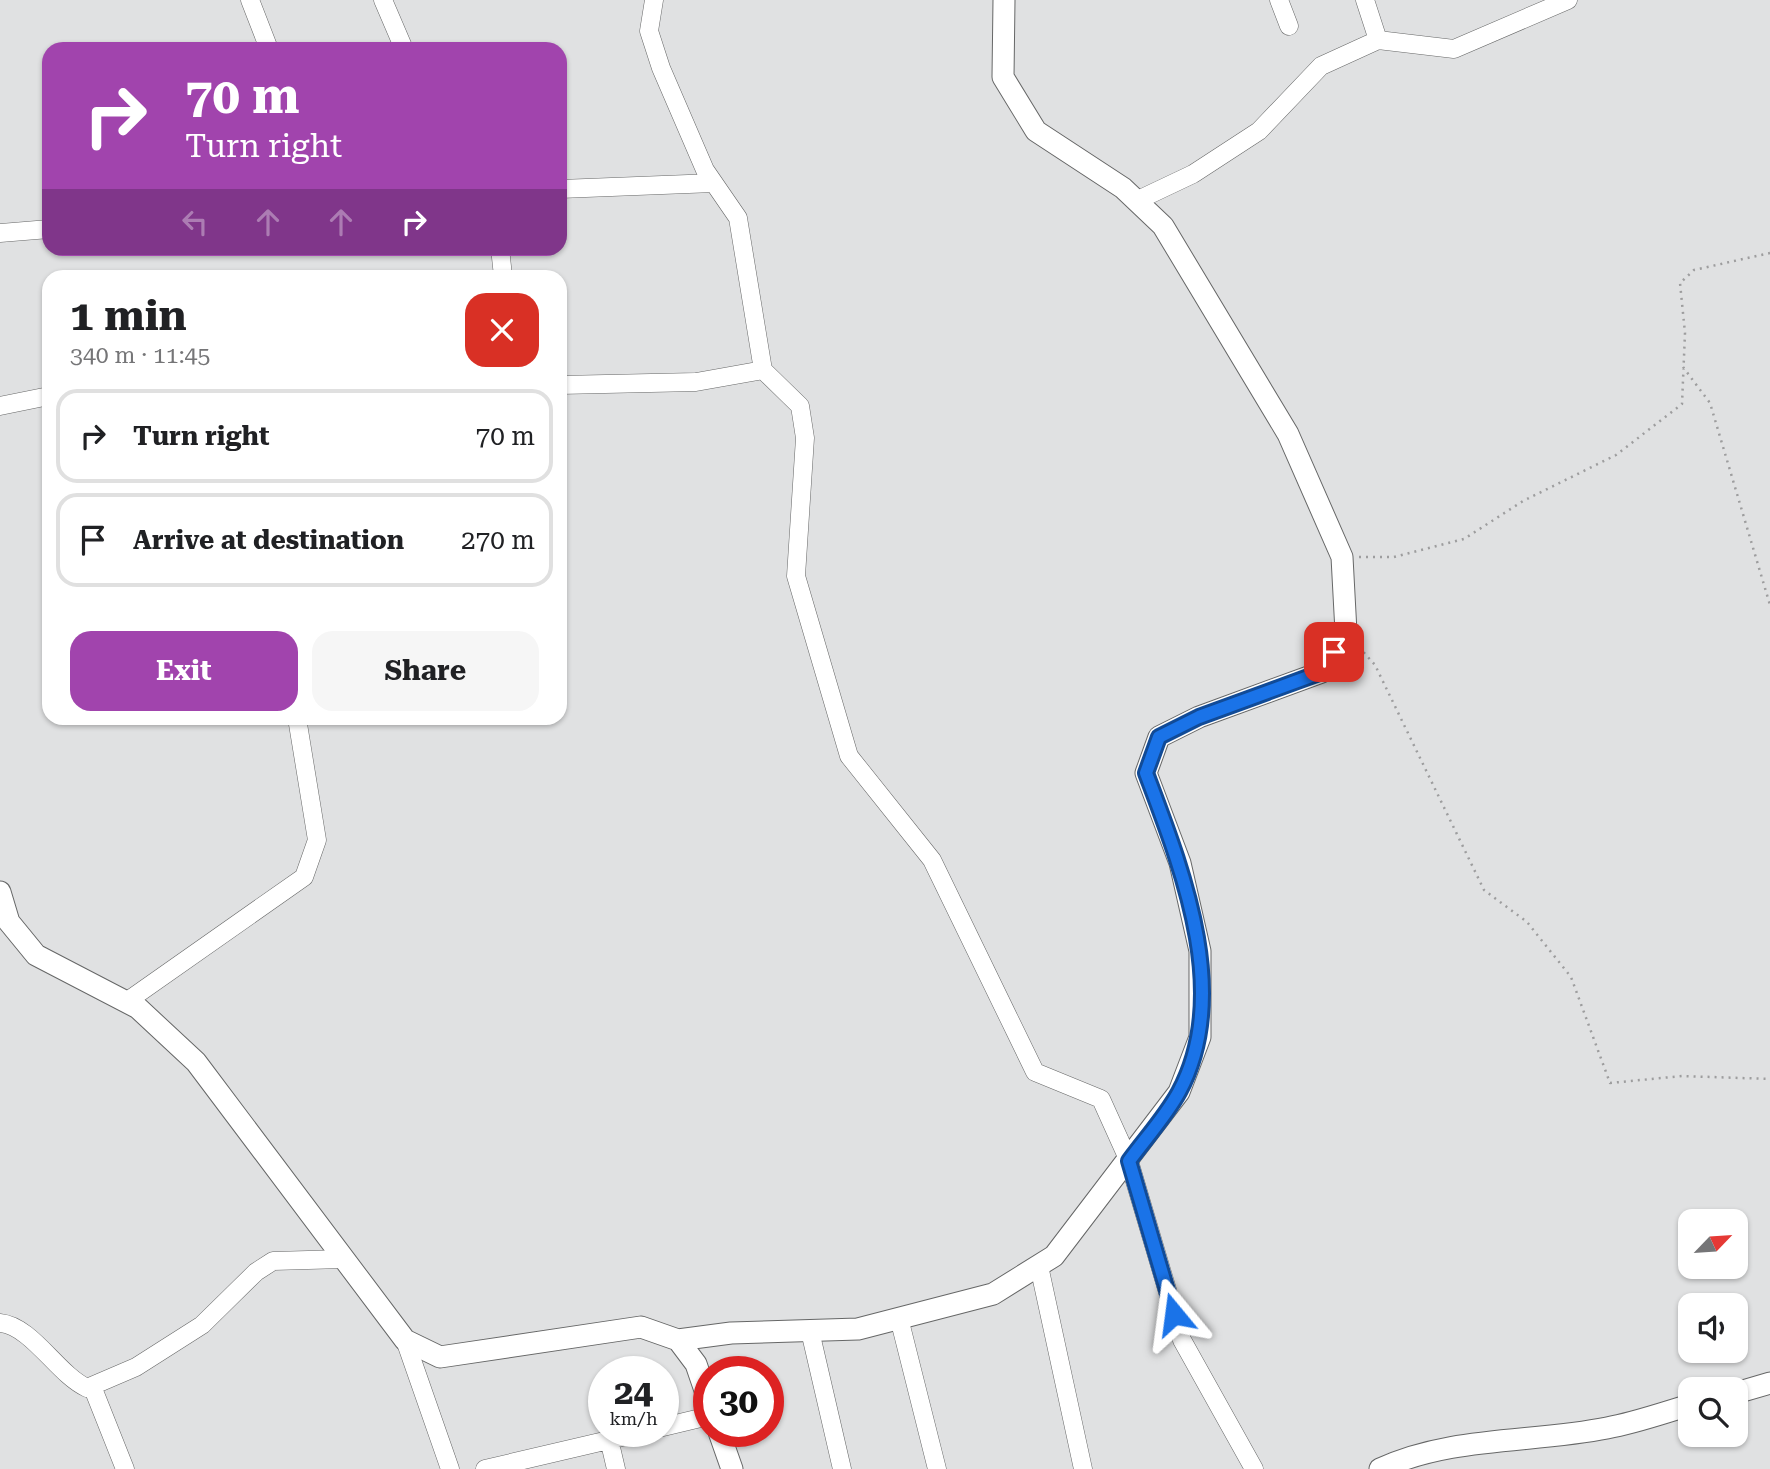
<!DOCTYPE html>
<meta charset="utf-8">
<style>
:root{--surface:#fff;--page:#f6f6f6;--text:#202124;--muted:#757577;--line:#e0e0e0;--accent:#a144ad}
body{margin:0;font-family:"Roboto Serif",serif;background:var(--page);color:var(--text);height:100vh;display:flex;flex-direction:column;font-size:26px;white-space:nowrap}
*{box-sizing:border-box;margin:0}
p{font-size:23px;color:var(--muted)}
.icon{flex:none;width:38px;height:38px;fill:none;stroke:currentColor;stroke-width:2;stroke-linecap:round;stroke-linejoin:round}
.map{position:relative;flex:1;overflow:hidden}
.panel{position:absolute;left:42px;top:270px;width:525px;height:455px;display:flex;flex-direction:column;background:var(--surface);border-radius:21px;box-shadow:0 2px 5px #0004}
.panel>*{flex:none}
.hud{position:absolute;left:42px;top:42px;width:525px;height:214px;border-radius:21px;box-shadow:0 2px 5px #0004;background:#a144ad;color:#fff;overflow:hidden}
.needle{width:46px;rotate:65deg}
.controls{position:absolute;left:1678px;top:1209px;display:grid;gap:14px}
.controls a{display:grid;place-items:center;width:70px;height:70px;border-radius:14px;background:var(--surface);box-shadow:0 2px 5px #0004;font-size:35px}
.speed{position:absolute;left:588px;top:1356px;display:flex;gap:14px;font-size:35px;font-weight:700;text-align:center}
.speed>*{display:grid;place-content:center;width:91px;height:91px;border-radius:50%;background:var(--surface);box-shadow:0 2px 5px #0004;line-height:1}
.speed small{font-size:18px;font-weight:400}
.speed .limit{border:10px solid #d22;background:#fff;color:#111}
.pin{position:absolute;display:grid;place-items:center;width:60px;height:60px;color:#fff;margin:-30px;border-radius:14px;box-shadow:0 4px 10px #0006}
.me{position:absolute;width:77px;margin:-38px;rotate:344deg;stroke-linejoin:round;filter:drop-shadow(0 0 5px #0008)}
.turn{display:flex;align-items:center;gap:24px;height:147px;padding:0 28px;font-size:32px}
.turn .icon{width:91px;height:91px;stroke-width:2.5}
.turn b{display:block;font-size:49px;line-height:60px}
.lanes{display:flex;align-items:center;height:66px;padding:0 28px;background:#0003;justify-content:center;gap:35px;direction:ltr}
.lanes .off{opacity:.35}
.round{display:grid;place-items:center;flex:none;width:74px;height:74px;border-radius:21px;background:var(--page)}
.headline{display:flex;align-items:center;justify-content:space-between;height:119px;padding:0 28px}
h1{font-size:42px;font-weight:700;line-height:52px}
.button{display:flex;gap:14px;margin-top:auto;padding:14px 28px}
.button a{flex:1;height:80px;border-radius:21px;background:var(--accent);color:#fff;font-size:28px;font-weight:700;line-height:80px;text-align:center}
.button a+a{background:var(--page);color:var(--text)}
ul{padding:0;list-style:none}
li{display:flex;align-items:center;gap:21px;height:94px;margin:0 14px 10px;padding:0 14px;border:4px solid var(--line);border-radius:21px}
li div{flex:1}
li b{display:block;font-size:26px}
li em{font-style:normal}
.map>svg:first-child{display:block}
.lines{fill:none;stroke-linecap:round;stroke-linejoin:round}
.minor-casing{stroke:#666767;stroke-width:19}
.tertiary-casing{stroke:#666767;stroke-width:23}
.path{stroke:#9d9d9e;stroke-width:2.5;stroke-dasharray:2 5;stroke-linecap:butt}
.minor{stroke:#fff;stroke-width:18}
.tertiary{stroke:#fff;stroke-width:21}
.route-casing{stroke:#114b97;stroke-width:18}
.route{stroke:#1a73e8;stroke-width:12}
</style>
<div class="map">
<svg width="1770" height="1469" viewBox="0 0 1770 1469">
<rect width="100%" height="100%" fill="#e0e1e2"/>
<g class="lines">
<defs>
<path id="minor" d="M250,0L269,49
M383,0L404,49
M654,0L649,31L661,68L705,170L738,218L763,370L800,406L805,438L796,576L849,756L932,860L1035,1072L1101,1099L1129,1161L1182,1340L1254,1469
M1279,0L1289,26
M1365,0L1378,40L1454,49L1568,0
M560,189L714,183
M1136,201L1193,174L1259,131L1321,66L1378,40
M0,233L49,229
M500,248L503,276
M560,385L696,382L763,370
M0,406L49,396
M126,1002L304,877L317,840L297,718
M1039,1266L1083,1469
M899,1318L937,1469
M0,1323C32,1326 57,1374 87,1388L136,1367L202,1325L256,1272L273,1261L343,1259
M810,1331L842,1469
M405,1340L450,1469
M92,1386L125,1469
M663,1427L709,1416
M609,1439L616,1469
M485,1469L643,1432"/>
<path id="tertiary" d="M0,892L9,922L36,955L138,1008L196,1062L405,1340L440,1357L641,1327L678,1340L696,1364L709,1402
M678,1340L731,1333L858,1329L993,1294L1054,1256L1179,1092L1200,1037V951L1180,863L1146,773L1159,737L1199,717L1322,672L1346,632L1342,557L1288,434L1163,226L1123,188L1036,131L1003,77L1004,0
M1736,1393L1770,1383
M719,1432L732,1469
M1380,1469C1451,1436 1532,1443 1607,1428C1635,1423 1663,1413 1690,1405"/>
</defs>
<use href="#minor" class="minor-casing"/>
<use href="#tertiary" class="tertiary-casing"/>
<path class="path" d="M1683,367L1710,403L1770,605
M1359,557H1394L1464,539L1523,501L1616,455L1682,404L1685,333L1680,283L1694,270L1770,253
M1359,647L1375,665L1484,890L1527,922L1571,977L1610,1083L1682,1076L1770,1079"/>
<use href="#minor" class="minor"/>
<use href="#tertiary" class="tertiary"/>
</g>
<g class="lines">
<defs>
<path id="route" d="M1174,1314L1129,1161C1145,1139 1166,1116 1179,1092C1232,994 1182,869 1146,773L1159,737L1199,717L1322,672L1334,652"/>
</defs>
<use href="#route" class="route-casing"/>
<use href="#route" class="route"/>
</g>
</svg>
<div class="controls">
<a><svg class="needle" viewBox="-14 -14 28 28"><path d="M0-13l5 13h-10z" fill="#e53935"/><path d="M0 13l5-13h-10z" fill="#757577"/></svg></a>
<a><svg class="icon" aria-label="sound" viewBox="0 0 24 24"><path d="M4 9h4l5-4v14l-5-4H4zM17 9q2 3 0 6"/></svg></a>
<a><svg class="icon" aria-label="search" viewBox="0 0 24 24"><circle cx="10" cy="10" r="6"/><path d="M15 15l6 6"/></svg></a>
</div>
<div class="speed"><div>24<small>km/h</small></div><div class="limit">30</div></div>
<div class="pin" style="left:1334px;top:652px;background:#d93025"><svg class="icon" aria-label="arrive" viewBox="0 0 24 24"><path d="M6 21V4h12l-3 4 3 4H6"/></svg></div>
<svg class="me" style="left:1174px;top:1314px" viewBox="-20 -20 40 40"><path d="M0-17L14 15 0 8-14 15z" fill="#1a73e8" stroke="#fff" stroke-width="4"/></svg>
<div class="hud">
<div class="turn"><svg class="icon" aria-label="right" viewBox="0 0 24 24"><path d="M7 20v-9h11M14 6l5 5-5 5"/></svg><div><b>70 m</b>Turn right</div></div>
<div class="lanes"><svg class="icon off" aria-label="left" viewBox="0 0 24 24"><path d="M17 20v-9H6M10 6l-5 5 5 5"/></svg><svg class="icon off" aria-label="ahead" viewBox="0 0 24 24"><path d="M12 20V5M6 11l6-6 6 6"/></svg><svg class="icon off" aria-label="ahead" viewBox="0 0 24 24"><path d="M12 20V5M6 11l6-6 6 6"/></svg><svg class="icon" aria-label="right" viewBox="0 0 24 24"><path d="M7 20v-9h11M14 6l5 5-5 5"/></svg></div>
</div>
<section class="panel">
<div class="headline"><div><h1>1 min</h1><p>340 m · 11:45</p></div><a class="round" style="background:#d93025;color:#fff"><svg class="icon" aria-label="close" viewBox="0 0 24 24"><path d="M6 6l12 12M18 6L6 18"/></svg></a></div>
<ul>
<li><svg class="icon" aria-label="right" viewBox="0 0 24 24"><path d="M7 20v-9h11M14 6l5 5-5 5"/></svg><div><b>Turn right</b></div><em>70 m</em></li>
<li><svg class="icon" aria-label="arrive" viewBox="0 0 24 24"><path d="M6 21V4h12l-3 4 3 4H6"/></svg><div><b>Arrive at destination</b></div><em>270 m</em></li>
</ul>
<div class="button"><a>Exit</a><a>Share</a></div>
</section>
</div>
